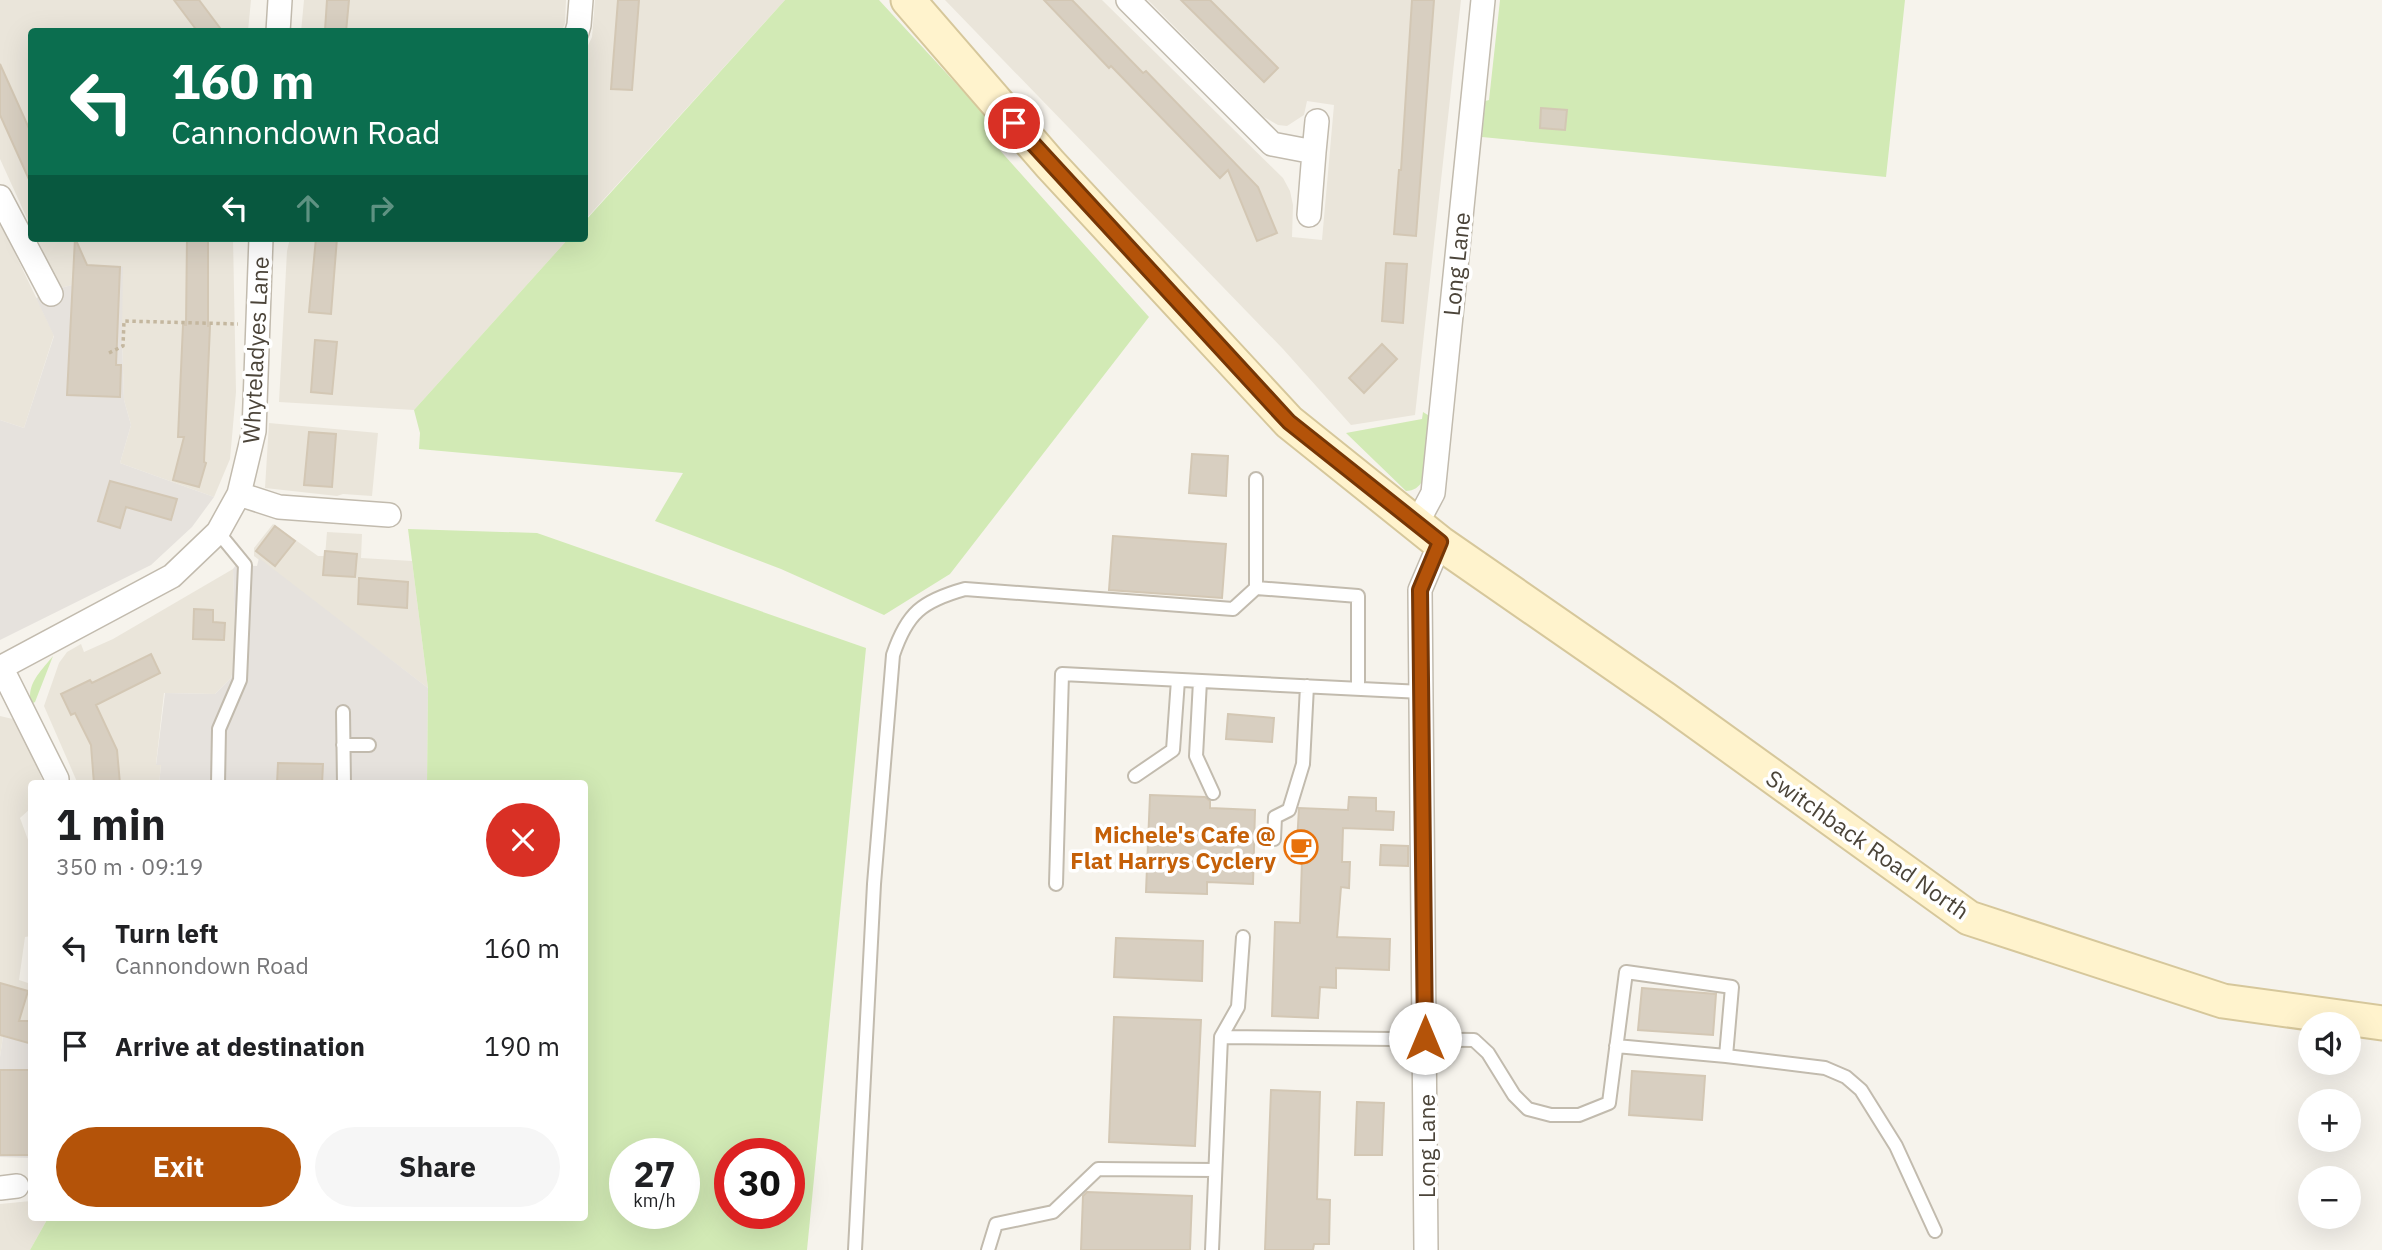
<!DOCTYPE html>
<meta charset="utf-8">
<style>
:root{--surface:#fff;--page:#f6f6f6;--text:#202124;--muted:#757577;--accent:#b45309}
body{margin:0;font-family:"IBM Plex Sans",sans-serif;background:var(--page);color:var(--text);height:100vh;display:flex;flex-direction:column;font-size:26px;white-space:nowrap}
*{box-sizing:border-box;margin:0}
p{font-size:23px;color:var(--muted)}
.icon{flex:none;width:38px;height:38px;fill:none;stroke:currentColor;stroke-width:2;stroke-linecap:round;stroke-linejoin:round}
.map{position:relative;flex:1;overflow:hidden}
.panel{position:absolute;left:28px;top:780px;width:560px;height:441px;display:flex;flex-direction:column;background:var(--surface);border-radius:7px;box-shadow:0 7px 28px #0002}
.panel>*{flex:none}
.hud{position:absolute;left:28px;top:28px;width:560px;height:214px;border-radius:7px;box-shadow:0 7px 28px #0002;background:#0b6e4f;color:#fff;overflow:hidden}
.buttons{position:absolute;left:2298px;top:1012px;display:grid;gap:14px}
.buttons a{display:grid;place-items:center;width:63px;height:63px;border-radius:50%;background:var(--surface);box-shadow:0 7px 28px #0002;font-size:35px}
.speed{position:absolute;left:609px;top:1138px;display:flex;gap:14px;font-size:35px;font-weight:700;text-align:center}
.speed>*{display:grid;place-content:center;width:91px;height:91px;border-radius:50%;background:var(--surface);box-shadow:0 7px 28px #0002;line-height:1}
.speed small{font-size:18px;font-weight:400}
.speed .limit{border:10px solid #d22;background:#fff;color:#111}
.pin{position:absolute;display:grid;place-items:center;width:60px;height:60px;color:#fff;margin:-30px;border:4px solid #fff;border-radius:50%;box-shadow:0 2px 7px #0007}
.me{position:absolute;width:77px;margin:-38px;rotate:0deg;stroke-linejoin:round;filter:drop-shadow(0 0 5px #0008)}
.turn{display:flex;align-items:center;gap:24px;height:147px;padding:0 28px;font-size:32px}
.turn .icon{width:91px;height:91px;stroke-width:2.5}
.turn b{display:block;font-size:49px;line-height:60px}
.lanes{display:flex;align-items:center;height:66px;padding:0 28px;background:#0003;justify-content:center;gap:35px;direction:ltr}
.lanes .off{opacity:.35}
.round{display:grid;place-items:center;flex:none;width:74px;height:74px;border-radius:37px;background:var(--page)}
.headline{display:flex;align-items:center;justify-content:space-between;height:119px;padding:0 28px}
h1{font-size:42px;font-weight:700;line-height:52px}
.button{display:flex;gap:14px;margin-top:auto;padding:14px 28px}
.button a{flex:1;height:80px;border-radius:42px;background:var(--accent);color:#fff;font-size:28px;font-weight:700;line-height:80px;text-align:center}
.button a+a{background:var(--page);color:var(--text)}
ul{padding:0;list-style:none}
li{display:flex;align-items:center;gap:21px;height:98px;padding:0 28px}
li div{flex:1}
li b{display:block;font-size:26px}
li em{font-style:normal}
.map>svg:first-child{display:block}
.residential{fill:#eae5da}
.industrial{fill:#e6e2dd}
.green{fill:#d2eab5;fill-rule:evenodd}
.building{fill:#d8cfc1;stroke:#d3c7b4;stroke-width:2}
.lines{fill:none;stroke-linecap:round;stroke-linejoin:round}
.service-casing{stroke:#c2bbae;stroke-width:16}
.minor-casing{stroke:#c2bbae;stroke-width:26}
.secondary-casing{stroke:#d6c79b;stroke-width:37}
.path{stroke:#c4b79f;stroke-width:3.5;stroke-dasharray:3.5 3.5;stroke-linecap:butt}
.service{stroke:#fff;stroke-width:12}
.minor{stroke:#fff;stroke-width:23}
.secondary{stroke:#fff3cd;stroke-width:33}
.route-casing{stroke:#753606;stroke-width:18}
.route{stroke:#b45309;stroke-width:12}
.labels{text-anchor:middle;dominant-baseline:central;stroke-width:7;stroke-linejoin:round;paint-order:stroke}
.street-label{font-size:23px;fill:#4b4439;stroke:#fff}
.food-label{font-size:23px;font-weight:bold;fill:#c56008;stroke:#fff;text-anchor:end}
</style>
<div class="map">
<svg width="2382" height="1250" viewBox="0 0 2382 1250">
<rect width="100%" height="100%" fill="#f6f3ec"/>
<path class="residential" d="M0,0H251L248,31L32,32L31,227L0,159Z
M304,0H566L565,23L562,31L301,32Z
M595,0H785L584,221V54L592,37Z
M945,0H1102L1283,178L1290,191L1293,205L1292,237L1322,240L1334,105L1307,101L1304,115L1287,126L1278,125L1264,117L1148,0H1461L1415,415L1351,425L1283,349Z
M0,222L54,335L24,428L0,420Z
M37,238H233L236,392L230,459L214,497L120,463L131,425L124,400L122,337L85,282L60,288Z
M290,238H569L414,410L279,402L287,251Z
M269,423L378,433L372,496L343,494L337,496L265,488Z
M273,524L318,556H325L327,532L362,534L361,558L412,561L428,688L254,556V548Z
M233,569L236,661L231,678L215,694L164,693L156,764L161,765L159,784H78L44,706L59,663L67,652L81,644L84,652L113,639Z
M0,716L17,720L44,784H32L31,808L20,818L31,848V936L25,937L19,980L31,984V1044L3,1036L0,1057Z
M31,1201L32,1218H48L30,1250H0V1204Z"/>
<path class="industrial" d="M86,265L123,267L122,337L124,400L131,425L120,463L214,497L192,527L151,565L0,640V420L24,428L54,336L36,298L60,288L84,282Z
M259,558L428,688L427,784H159L161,765H156L165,693L215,694L231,678L236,661L233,569L236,565L257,566Z
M3,1036L31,1044L32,1158L0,1157V1057Z"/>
<path class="green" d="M785,0H879L996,127L988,137L1149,317L950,574L884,615L781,569L655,521L683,473L419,449L420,433L414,410L569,238H584L585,221Z
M1500,0H1905L1886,177L1482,137L1485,101L1489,100Z
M1423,412L1431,417L1423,480C1419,487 1414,491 1406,491L1346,433L1422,419Z
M408,529L537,533L866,648L807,1250H30L48,1218H584V784H427L428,688ZM684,1153V1213H625V1153ZM789,1153V1213H730V1153Z
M53,656L35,702L31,704C26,684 41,671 53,656Z"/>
<path class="building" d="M174,0H199L223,32H198Z
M327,0H349L346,32L325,30Z
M618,0H639L632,90L611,89Z
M1044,0H1072L1143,73L1146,71L1258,187L1277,233L1257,241L1228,170L1220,178L1111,66L1109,68Z
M1181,0H1210L1278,68L1264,82Z
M1412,0H1434L1416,236L1394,234L1399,170H1401Z
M0,64L32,135V186L0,115Z
M1541,108L1567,110L1565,130L1540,128Z
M75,238L87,265L120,267L116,365H121L120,397L67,395Z
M187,238H208V326H210L204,462L206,463L199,487L173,480L184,437H178L183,325H186Z
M316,238H337L331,314L309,312Z
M1386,263L1407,264L1403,323L1382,321Z
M315,340L337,342L332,394L311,392Z
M1382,344L1397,359L1364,393L1349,378Z
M309,432L336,434L332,487L304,485Z
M1192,454L1228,456L1226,496L1189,493Z
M110,481L177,499L171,520L126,507L120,528L98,521Z
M275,526L295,541L275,566L256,551Z
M1113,536L1226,544L1222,598L1109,590Z
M325,551L357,554L355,577L323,575Z
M359,578L408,582L407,608L358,604Z
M194,609L213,610V622L225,623L224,640L193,639Z
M151,654L160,673L96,705L117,750L120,784H94L91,745L75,713L71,715L61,694L90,680L92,683Z
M1228,714L1274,718L1272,742L1226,739Z
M278,763L323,764L322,784H277Z
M1150,795L1205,797L1210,801V808L1255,810L1253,884L1207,882V894L1146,892Z
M1349,797L1376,798V811L1394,812L1393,830L1343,828L1342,862H1350L1349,888L1341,887L1337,937L1390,939L1389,970L1336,968V988L1320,987L1318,1018L1272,1016L1275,922L1300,923L1302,861H1296L1299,808L1348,810Z
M1381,845L1408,846V866L1380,865Z
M1116,938L1203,941L1202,981L1114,977Z
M0,983L28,991L19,1021H32V1044L0,1035Z
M1642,988L1716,994L1713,1035L1638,1030Z
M1114,1017L1201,1020L1195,1146L1109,1142Z
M0,1070H32V1155H0Z
M1632,1071L1705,1076L1702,1120L1629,1115Z
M1271,1090L1320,1092L1317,1199L1330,1200L1329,1244H1314L1313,1250H1265Z
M1357,1102L1384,1103L1382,1155H1355Z
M1087,1192L1192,1196L1190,1250H1081L1083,1196Z"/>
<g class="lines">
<defs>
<path id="service" d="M1256,479V588L1358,596V689
M1200,681L1196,756L1213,793
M343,712L344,784
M343,745H369
M1135,776L1173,750L1178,680
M218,784L219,729L240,680L245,565L218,532
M1274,839L1275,817L1289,810L1303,764L1307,686
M1056,884L1062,674L1422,692
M1221,1037L1238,1007L1243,937
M1616,1046L1726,1056
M855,1250L874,884L893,655C907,613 922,601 965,589L1233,609L1256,588
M988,1250L996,1224L1053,1212L1098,1169L1215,1170
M1212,1250L1221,1037L1474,1040L1488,1053L1514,1095L1528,1109L1551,1115H1579L1609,1103L1626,972L1732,987L1726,1056L1825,1068L1846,1077L1861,1090L1896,1146L1935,1231"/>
<path id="minor" d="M1128,0L1272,144L1314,152L1309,215
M278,32L280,0
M577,32L579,25L581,0
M1314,152L1317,121
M0,197L51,294
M239,494L279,507L389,515
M1416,525L1433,493L1483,0
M1,667L57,779V784
M0,668L172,576L218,532L239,494L254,431L261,238
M0,1188L17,1186
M1426,1250L1420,590L1440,543"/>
<path id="secondary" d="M908,0L1050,164L1289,422L1440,543L1665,699L1969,918L2223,1001L2382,1023"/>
</defs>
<use href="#service" class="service-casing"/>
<use href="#minor" class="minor-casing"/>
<use href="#secondary" class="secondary-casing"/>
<path class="path" d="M109,353L123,346L124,321L238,324"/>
<use href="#service" class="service"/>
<use href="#minor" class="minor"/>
<use href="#secondary" class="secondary"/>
</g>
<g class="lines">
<defs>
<path id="route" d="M1014,123L1289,422L1440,542L1420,590L1425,1038"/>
</defs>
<use href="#route" class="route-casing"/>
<use href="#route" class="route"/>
</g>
<defs>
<symbol id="cafe-ring" viewBox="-11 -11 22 22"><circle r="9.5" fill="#fff" stroke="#e8710a" stroke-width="1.5"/><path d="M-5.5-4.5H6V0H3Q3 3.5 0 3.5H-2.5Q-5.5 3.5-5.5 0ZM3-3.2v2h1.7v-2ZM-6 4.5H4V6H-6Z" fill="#e8710a"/></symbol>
</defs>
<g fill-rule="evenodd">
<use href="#cafe-ring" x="1282" y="828" width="38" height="38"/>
</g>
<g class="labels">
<g class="street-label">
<text transform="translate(1456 264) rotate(-84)">Long Lane</text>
<text transform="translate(255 350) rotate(-87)">Whyteladyes Lane</text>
<text transform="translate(1868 844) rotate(35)">Switchback Road North</text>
<text transform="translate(1426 1146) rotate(-90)">Long Lane</text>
</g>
<g class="food-label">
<text x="1276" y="834">Michele's Cafe @<tspan x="1276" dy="26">Flat Harrys Cyclery</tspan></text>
</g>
</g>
</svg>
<div class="buttons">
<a><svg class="icon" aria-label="sound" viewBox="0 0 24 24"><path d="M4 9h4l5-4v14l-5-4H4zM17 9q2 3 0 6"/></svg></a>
<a>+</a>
<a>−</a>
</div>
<div class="speed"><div>27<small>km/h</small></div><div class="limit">30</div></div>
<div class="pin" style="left:1014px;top:123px;background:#d93025"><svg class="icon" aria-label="arrive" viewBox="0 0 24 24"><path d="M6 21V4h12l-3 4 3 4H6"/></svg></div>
<svg class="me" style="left:1425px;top:1038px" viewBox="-20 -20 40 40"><circle r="19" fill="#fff"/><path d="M0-13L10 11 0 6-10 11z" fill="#b45309"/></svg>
<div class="hud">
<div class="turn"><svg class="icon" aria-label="left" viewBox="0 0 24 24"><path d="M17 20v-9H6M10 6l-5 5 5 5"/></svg><div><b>160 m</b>Cannondown Road</div></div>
<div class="lanes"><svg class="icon" aria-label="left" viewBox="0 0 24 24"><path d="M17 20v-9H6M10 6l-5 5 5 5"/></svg><svg class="icon off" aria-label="ahead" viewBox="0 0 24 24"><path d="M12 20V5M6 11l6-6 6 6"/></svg><svg class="icon off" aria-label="right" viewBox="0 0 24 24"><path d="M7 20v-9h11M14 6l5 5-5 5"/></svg></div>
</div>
<section class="panel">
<div class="headline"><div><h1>1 min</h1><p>350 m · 09:19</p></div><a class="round" style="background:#d93025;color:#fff"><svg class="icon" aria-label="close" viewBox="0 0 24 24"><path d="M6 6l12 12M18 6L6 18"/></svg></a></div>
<ul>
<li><svg class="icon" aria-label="left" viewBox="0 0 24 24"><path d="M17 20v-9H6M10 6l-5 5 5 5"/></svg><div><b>Turn left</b><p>Cannondown Road</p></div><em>160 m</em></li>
<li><svg class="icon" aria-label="arrive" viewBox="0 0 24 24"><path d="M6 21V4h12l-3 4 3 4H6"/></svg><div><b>Arrive at destination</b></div><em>190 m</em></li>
</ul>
<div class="button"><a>Exit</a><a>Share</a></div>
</section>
</div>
